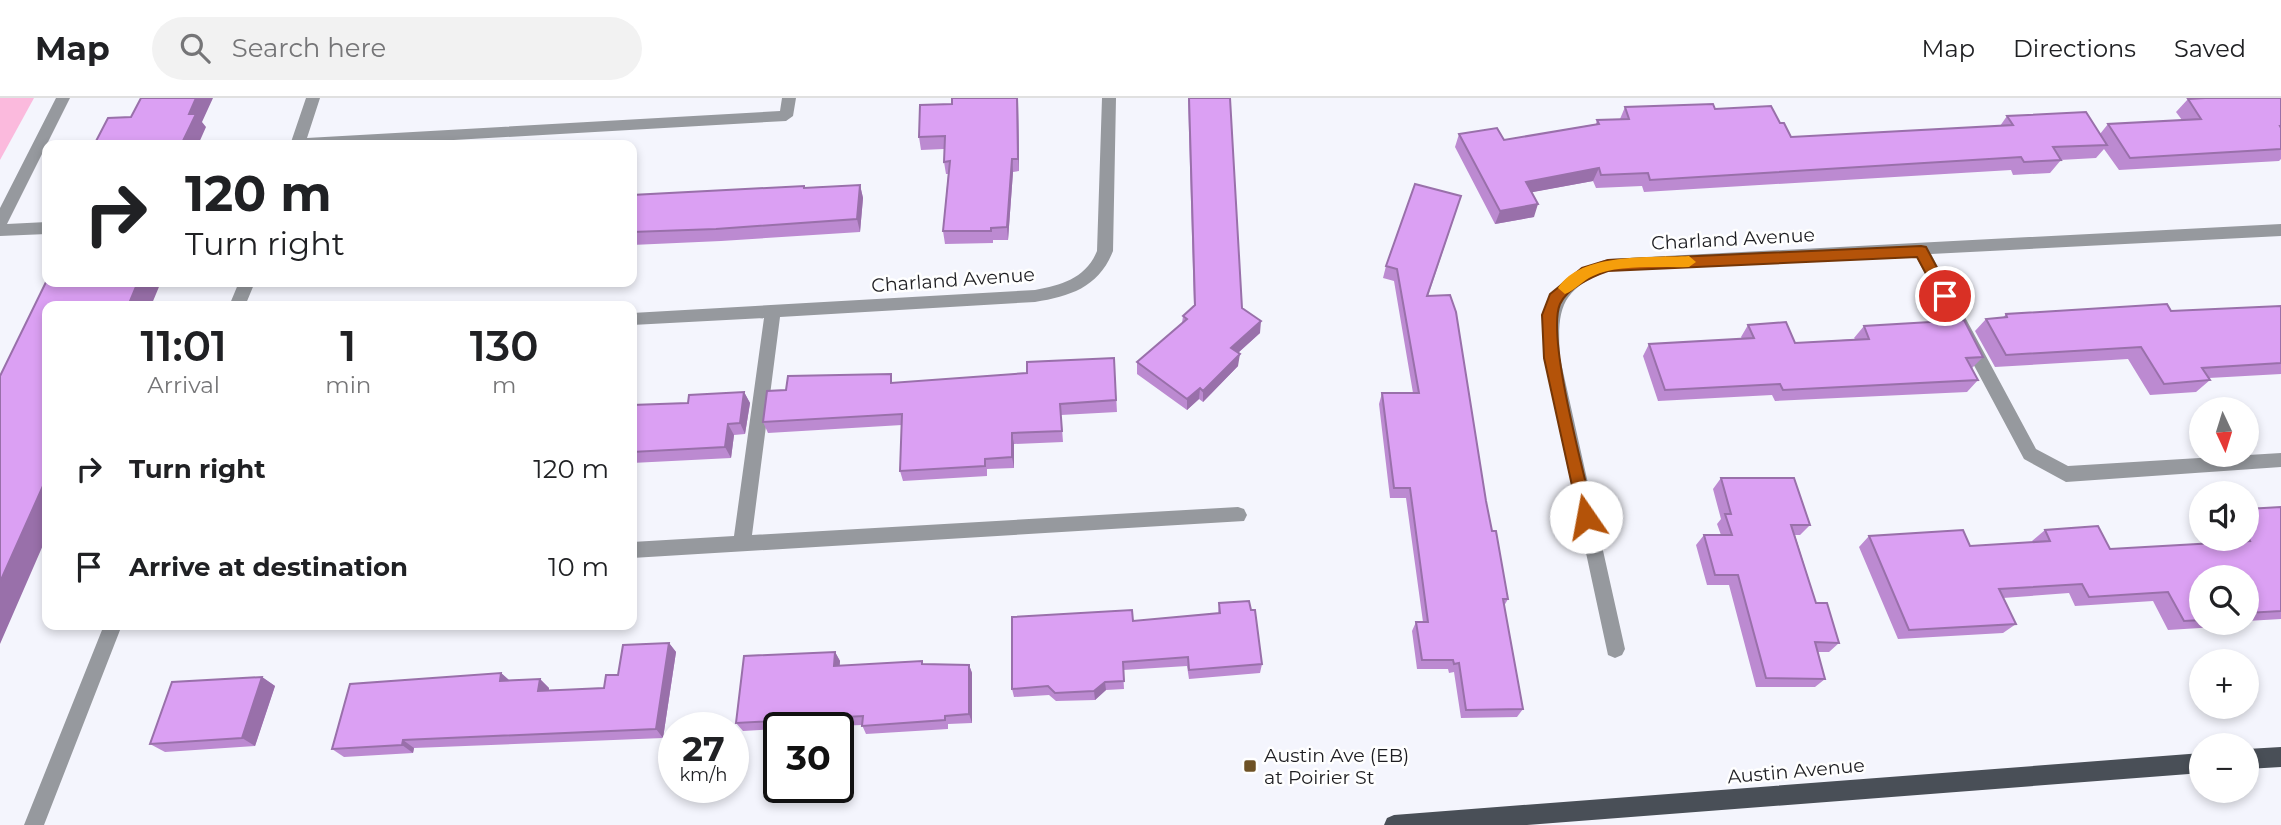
<!DOCTYPE html>
<meta charset="utf-8">
<style>
:root{--surface:#fff;--page:#f2f2f2;--text:#202124;--muted:#757577;--line:#e0e0e0}
body{margin:0;font-family:Montserrat,sans-serif;background:var(--page);color:var(--text);height:100vh;display:flex;flex-direction:column;font-size:26px;white-space:nowrap}
*{box-sizing:border-box;margin:0}
p{font-size:23px;color:var(--muted)}
.icon{flex:none;width:38px;height:38px;fill:none;stroke:currentColor;stroke-width:2;stroke-linecap:round;stroke-linejoin:round}
.map{position:relative;flex:1;overflow:hidden}
.drawer{position:absolute;left:42px;top:203px;width:595px;height:329px;display:flex;flex-direction:column;background:var(--surface);border-radius:14px;box-shadow:0 4px 10px #0003}
.drawer>*{flex:none}
.guide{position:absolute;left:42px;top:42px;width:595px;height:147px;border-radius:14px;box-shadow:0 4px 10px #0003;background:#fff;color:var(--text);overflow:hidden}
.needle{width:46px;rotate:176deg}
.controls{position:absolute;left:2189px;top:299px;display:grid;gap:14px}
.controls a{display:grid;place-items:center;width:70px;height:70px;border-radius:50%;background:var(--surface);box-shadow:0 4px 10px #0003;font-size:35px}
.speed{position:absolute;left:658px;top:614px;display:flex;gap:14px;font-size:35px;font-weight:700;text-align:center}
.speed>*{display:grid;place-content:center;width:91px;height:91px;border-radius:50%;background:var(--surface);box-shadow:0 4px 10px #0003;line-height:1}
.speed small{font-size:18px;font-weight:400}
.speed .limit{border:4px solid #111;border-radius:10px;background:#fff;color:#111}
.pin{position:absolute;display:grid;place-items:center;width:60px;height:60px;color:#fff;margin:-30px;border:4px solid #fff;border-radius:50%;box-shadow:0 2px 7px #0007}
.me{position:absolute;width:77px;margin:-38px;rotate:348deg;stroke-linejoin:round;filter:drop-shadow(0 0 5px #0008)}
.turn{display:flex;align-items:center;gap:24px;height:147px;padding:0 28px;font-size:32px}
.turn .icon{width:91px;height:91px;stroke-width:2.5}
.turn b{display:block;font-size:49px;line-height:60px}
.eta{display:flex;justify-content:space-evenly;align-items:center;height:119px;text-align:center}
.eta b{font-size:42px;font-weight:600;line-height:49px}
ul{padding:0;list-style:none}
li{display:flex;align-items:center;gap:21px;height:98px;padding:0 28px}
li div{flex:1}
li b{display:block;font-size:26px}
li em{font-style:normal}
header{display:flex;align-items:center;gap:42px;box-sizing:border-box;height:98px;padding:0 35px;background:var(--surface);border-bottom:2px solid var(--line)}
header strong{font-size:33px}
nav{display:flex;gap:38px;margin-inline-start:auto;font-size:24px}
.search{width:490px;height:63px;background:var(--page);display:flex;align-items:center;gap:18px;box-sizing:border-box;padding:0 24px;border-radius:38px;color:var(--muted);font-size:26px}
.map>svg:first-child{display:block}
.green{fill:#fbbadd}
.lines{fill:none;stroke-linecap:round;stroke-linejoin:round}
.minor{fill:#96999e;fill-rule:evenodd}
.major{fill:#494f57;fill-rule:evenodd}
.wall{fill:#bc8ad1}
.shaded-wall{fill:#9970aa}
.building{fill:#dba0f3;stroke:#9970aa;stroke-width:2}
.route{fill:#b45309;stroke:#753606;stroke-width:2}
.slow{fill:#f59e0b}
.poi-dot{fill:#6e5225;stroke:#fff;stroke-width:2.5}
.labels{text-anchor:middle;dominant-baseline:central;stroke-width:5;stroke-linejoin:round;paint-order:stroke}
.street-label{font-size:19px;fill:#1e1e22;stroke:#fff}
.poi-label{font-size:19px;fill:#1e1e22;stroke:#fff;text-anchor:start}
</style>
<header>
<strong>Map</strong>
<div class="search"><svg class="icon" aria-label="search" viewBox="0 0 24 24"><circle cx="10" cy="10" r="6"/><path d="M15 15l6 6"/></svg>Search here</div>
<nav><a>Map</a><a>Directions</a><a>Saved</a></nav>
</header>
<div class="map">
<svg width="2281" height="727" viewBox="0 0 2281 727">
<rect width="100%" height="100%" fill="#f4f5fd"/>
<path class="green" d="M0,0H34L0,62Z"/>
<g class="lines">
<path class="minor" d="M56,0H70L7,126L47,124V136L0,138V110Z
M306,0H320L307,40L780,13L782,0H796L793,18L786,23L367,47H290Z
M1102,0H1116L1113,153C1099,189 1071,198 1035,204L780,219L752,437L1238,409L1244,411L1247,417L1244,423L632,460V444L734,438L764,220L632,227V215L1035,192C1062,187 1086,180 1097,153Z
M2281,126V138L1931,156L2036,351L2068,368L2281,355V369L2066,384L2024,361L1915,157L1609,173C1560,191 1557,211 1560,260L1625,551L1622,557L1615,560L1608,557L1544,260C1540,202 1551,179 1608,161Z
M239,184H255L245,208H229Z
M104,527H122L44,727H24Z"/>
<path class="major" d="M2281,649V669L2247,671V651Z
M2202,655V675L1527,727H1384L1387,720L1394,717Z"/>
</g>
<path class="wall" d="M952,0H1018L1019,73L1013,74L1008,142H993V145L945,146L943,133L948,76H946L944,64V51L921,52L919,39L952,6Z
M1188,0H1230L1242,210L1260,235L1238,255V268L1203,304L1199,301L1187,312L1137,276V264L1182,225L1183,218L1194,208Z
M2281,0V61L2279,63L2119,72L2104,51L2096,60L2060,62H2061L2050,75L2013,77L2011,72L1644,94L1642,88L1596,90L1593,83L1532,94L1534,119L1495,126L1455,49L1459,36L1504,42L1596,26L1597,22L1620,21L1625,9L1715,11L1780,25L1791,39L2000,28L2007,18L2100,36L2108,26L2182,22L2176,14L2188,1Z
M860,87L863,100L860,134L721,143L632,147V97Z
M1457,111L1428,198L1486,403L1492,433L1508,501L1504,508L1523,611L1517,619L1461,620L1454,574L1449,575L1448,571H1417L1412,533L1416,524H1423L1406,400H1390L1379,306L1382,295H1413L1394,183L1383,180L1386,168Z
M2281,208V276L2209,280L2210,282L2196,294L2150,297L2128,261L1995,269L1975,233L1986,221L2003,220L2006,216L2171,213Z
M1748,227L1795,245L1855,241L1854,240L1864,228L1983,259L1972,270L1978,282L1967,294L1775,303L1772,297L1658,303L1643,258L1649,246L1742,241L1741,239Z
M1114,260L1117,314L1061,317L1063,344L1014,346V370L987,371V378L903,383L900,373L902,327L768,335L763,324L894,285L1027,275Z
M744,294L750,305L745,336L734,337L731,360L632,365V307L688,305Z
M1721,380L1810,427L1800,437H1795L1816,505L1839,545L1829,554H1817L1825,581L1815,589H1756L1729,487H1707L1696,447L1704,437H1721L1717,426L1721,421L1713,391Z
M2281,409V521L2247,523V480H2202V525H2222L2216,529L2168,532L2153,503L2075,508L2069,495L2003,500L2016,526L2003,535L1898,541L1859,449L1869,438L1970,448L2033,444L2032,443L2045,432L2110,451L2230,444L2228,441H2247V411Z
M1219,505L1262,566L1260,575L1189,581L1187,568L1123,572L1124,591L1106,592L1095,602L1056,603L1049,597L1014,599L1012,591L1133,523L1218,516Z
M669,545L676,554L663,640L414,650L413,655L344,659L332,651L501,575L509,582L540,581L549,590V592L604,590L618,577Z
M835,554L840,563L839,568L924,566L969,567L972,575V625L948,626V631L866,636L862,627L779,630V631L743,633L736,625Z
M262,579L275,588L255,648L165,654L150,646Z"/>
<path class="shaded-wall" d="M196,0H213L202,24L206,29L198,47H181L189,16Z
M1017,0H1018L1019,73L1018,61Z
M1012,61L1013,74L1008,142L1007,129Z
M1599,70L1593,83L1522,96L1526,84Z
M860,87L863,100L860,134L857,121Z
M1538,106L1534,119L1495,126L1500,113Z
M138,184H161L151,208H128Z
M1261,223L1260,235L1230,262L1231,250Z
M1240,256L1238,268L1203,304V293Z
M1200,290L1199,301L1187,312V301Z
M744,294L750,305L745,336L740,325Z
M728,326L734,337L731,360L725,349Z
M1012,335L1014,346V370L1012,359Z
M47,379V438L0,546V484Z
M669,545L676,554L663,640L656,631Z
M835,554L840,563L839,577L834,568Z
M969,567L972,575V625L969,616Z
M501,575L511,584L500,583Z
M262,579L275,588L255,648L242,640Z
M540,581L549,590L547,602L538,593Z
M1105,584L1106,592L1095,602L1094,593Z
M403,642L414,650L413,655L402,647Z"/>
<path class="building" d="M141,0H196L189,16H196L181,47H94L108,20L131,19Z
M952,0H1017L1018,61H1012L1007,129L991,130V133H943L950,63L944,64L945,38L919,39L920,7L952,6Z
M1189,0H1230L1242,210L1261,223L1231,250L1240,256L1203,293L1200,290L1187,301L1137,264L1187,221L1183,218L1195,207Z
M2205,0H2281V28H2280L2281,30V51L2130,60L2108,26L2201,21L2188,1Z
M1713,6L1715,11L1771,8L1780,25H1784L1791,39L2013,27L2007,18L2086,14L2107,47L2053,49L2061,62L2024,64L2021,59L1650,82L1648,75L1601,77L1599,70L1526,84L1538,106L1500,113L1459,36L1497,30L1504,42L1599,26L1597,22L1629,21L1625,9Z
M1415,86L1461,98L1427,198L1450,197L1456,214L1486,403L1492,433H1496L1508,501H1503L1523,611L1466,612L1459,565L1454,566L1453,562H1422L1416,524H1428L1410,390H1394L1382,295H1419L1397,171L1386,168Z
M860,87L857,121L716,131L632,134V97L804,88V90Z
M47,182V184H138L128,208H47V379L0,484V278Z
M2167,206L2171,213L2281,208V265L2202,270L2210,282L2164,286L2141,249L2006,257L1986,221L2007,219L2006,216Z
M1964,222L1983,259L1966,260L1978,282L1783,292L1780,286L1665,292L1649,246L1754,240L1748,227L1786,224L1795,245L1869,241L1864,228Z
M1114,260L1116,302L1060,306L1062,333L1012,335V359L985,361V368L900,373L902,316L763,324L767,293L786,292L788,278L891,276V285L1027,275V264Z
M744,294L740,325L728,326L725,349L632,354V307L688,305L689,297Z
M1721,380H1794L1810,427H1791L1816,505H1827L1839,545L1815,544L1825,581L1766,580L1738,477H1715L1704,437H1732L1725,416H1731Z
M2281,409V513L2247,515V480H2202V522L2184,523L2168,494L2089,499L2082,486L1999,491L2016,526L1909,532L1869,438L1963,432L1970,448L2050,443L2045,432L2098,428L2110,451L2250,443L2247,437V411Z
M1249,503L1251,512H1255L1262,566L1189,572L1188,559L1123,564L1124,583L1105,584L1094,593L1055,595L1048,588L1012,591V519L1132,512L1133,523L1220,515L1219,505Z
M669,545L656,631L403,642L402,647L332,651L350,586L501,575L500,583L540,581L538,593L604,590L606,577H618L623,547Z
M835,554L834,568L922,563V566L969,567V616L945,618V622L862,628L863,618L736,625L744,558Z
M262,579L242,640L150,646L172,584Z"/>
<path class="route" d="M1921,148L1926,149L1950,194L1953,198L1950,202H1940L1917,159L1608,173C1593,178 1567,190 1560,206C1546,239 1585,378 1594,419L1592,424H1580L1544,260L1542,217L1550,196L1582,170L1608,162Z"/>
<path class="slow" d="M1689,158L1696,164L1689,169C1662,170 1617,166 1593,178C1583,182 1576,192 1565,196L1558,190C1581,154 1651,160 1689,158Z"/>
<rect class="poi-dot" x="1243" y="661" width="14" height="14" rx="3.5"/>
<g class="labels">
<g class="street-label">
<text transform="translate(1733 141) rotate(-3)">Charland Avenue</text>
<text transform="translate(953 182) rotate(-4)">Charland Avenue</text>
<text transform="translate(1796 673) rotate(-5)">Austin Avenue</text>
</g>
<g class="poi-label">
<text x="1264" y="657">Austin Ave (EB)<tspan x="1264" dy="22">at Poirier St</tspan></text>
</g>
</g>
</svg>
<div class="controls">
<a><svg class="needle" viewBox="-14 -14 28 28"><path d="M0-13l5 13h-10z" fill="#e53935"/><path d="M0 13l5-13h-10z" fill="#757577"/></svg></a>
<a><svg class="icon" aria-label="sound" viewBox="0 0 24 24"><path d="M4 9h4l5-4v14l-5-4H4zM17 9q2 3 0 6"/></svg></a>
<a><svg class="icon" aria-label="search" viewBox="0 0 24 24"><circle cx="10" cy="10" r="6"/><path d="M15 15l6 6"/></svg></a>
<a>+</a>
<a>−</a>
</div>
<div class="speed"><div>27<small>km/h</small></div><div class="limit">30</div></div>
<div class="pin" style="left:1945px;top:198px;background:#d93025"><svg class="icon" aria-label="arrive" viewBox="0 0 24 24"><path d="M6 21V4h12l-3 4 3 4H6"/></svg></div>
<svg class="me" style="left:1586px;top:419px" viewBox="-20 -20 40 40"><circle r="19" fill="#fff"/><path d="M0-13L10 11 0 6-10 11z" fill="#b45309"/></svg>
<div class="guide">
<div class="turn"><svg class="icon" aria-label="right" viewBox="0 0 24 24"><path d="M7 20v-9h11M14 6l5 5-5 5"/></svg><div><b>120 m</b>Turn right</div></div>
</div>
<section class="drawer">
<div class="eta">
<div><b>11:01</b><p>Arrival</p></div>
<div><b>1</b><p>min</p></div>
<div><b>130</b><p>m</p></div>
</div>
<ul>
<li><svg class="icon" aria-label="right" viewBox="0 0 24 24"><path d="M7 20v-9h11M14 6l5 5-5 5"/></svg><div><b>Turn right</b></div><em>120 m</em></li>
<li><svg class="icon" aria-label="arrive" viewBox="0 0 24 24"><path d="M6 21V4h12l-3 4 3 4H6"/></svg><div><b>Arrive at destination</b></div><em>10 m</em></li>
</ul>
</section>
</div>
